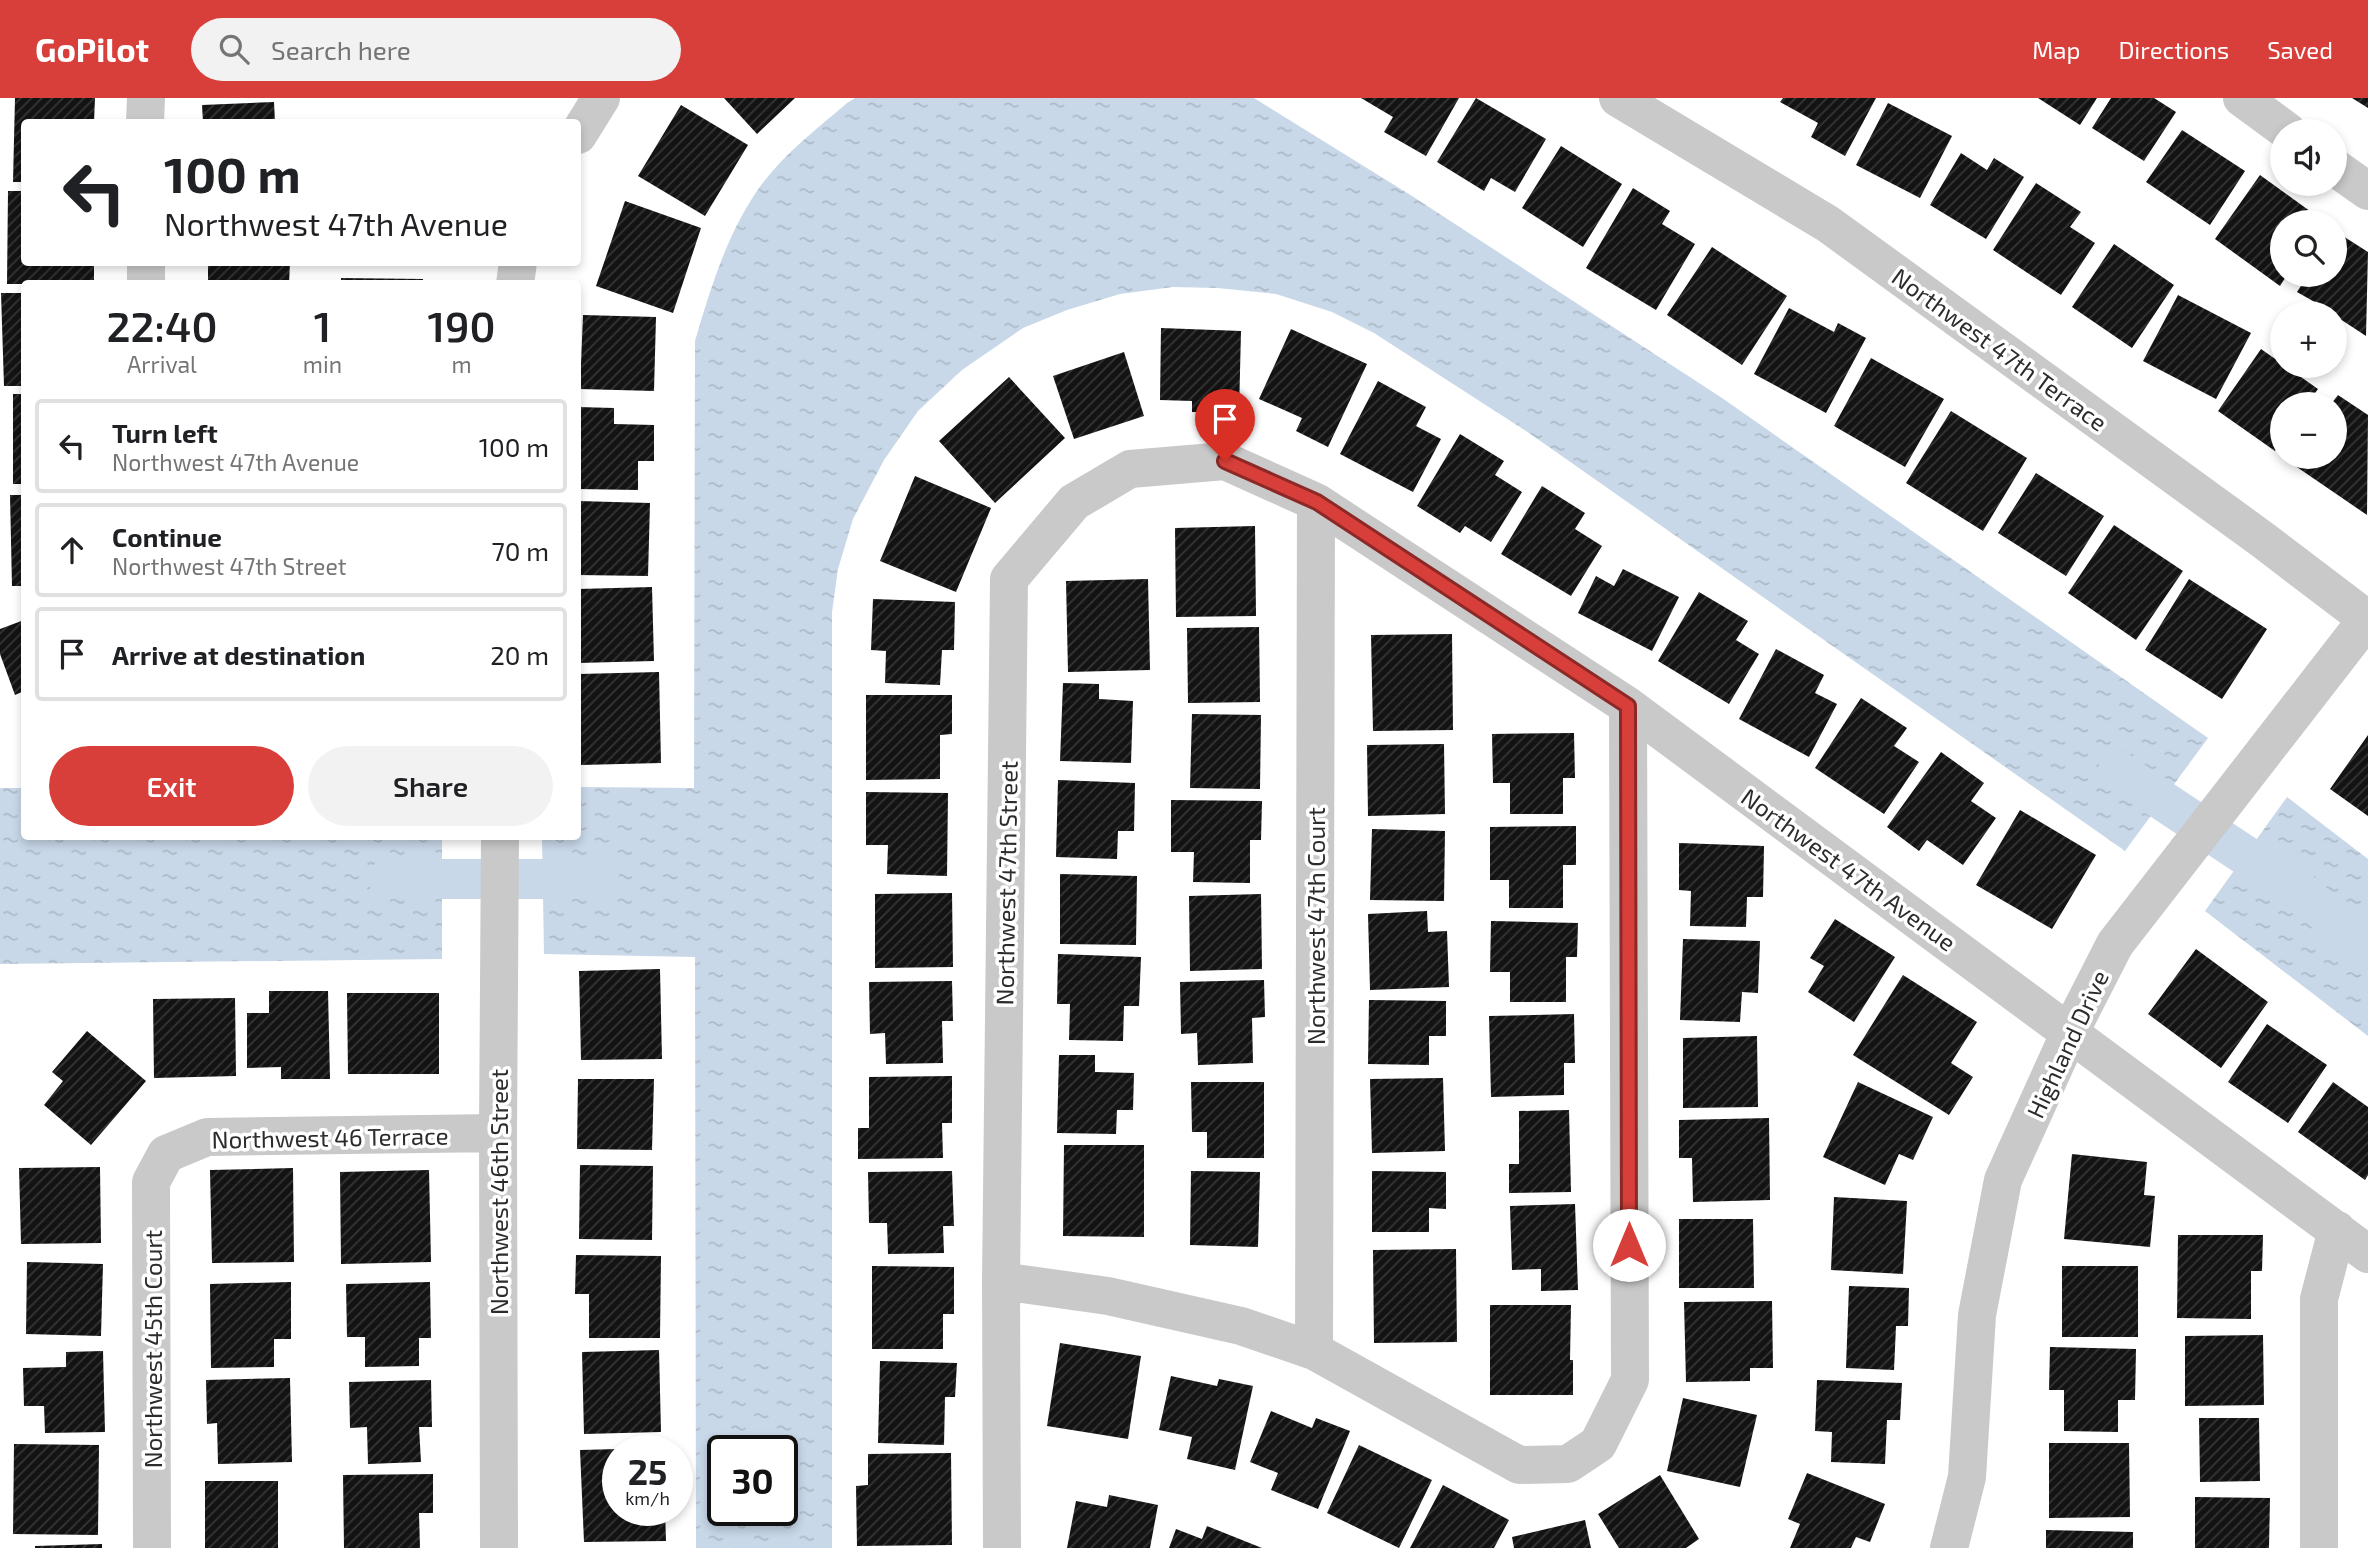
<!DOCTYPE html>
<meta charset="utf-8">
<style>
:root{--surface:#fff;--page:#f2f2f2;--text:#202124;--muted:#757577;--line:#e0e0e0;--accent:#d83f3a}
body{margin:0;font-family:"Exo 2",sans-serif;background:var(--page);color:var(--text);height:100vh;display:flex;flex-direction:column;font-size:26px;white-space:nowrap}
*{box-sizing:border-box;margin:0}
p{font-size:23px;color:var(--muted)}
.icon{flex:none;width:38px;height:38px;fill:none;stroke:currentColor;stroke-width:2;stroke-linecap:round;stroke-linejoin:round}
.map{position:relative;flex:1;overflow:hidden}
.drawer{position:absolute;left:21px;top:182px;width:560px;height:560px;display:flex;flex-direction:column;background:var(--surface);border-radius:7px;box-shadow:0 4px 10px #0003}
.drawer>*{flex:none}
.hud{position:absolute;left:21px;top:21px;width:560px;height:147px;border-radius:7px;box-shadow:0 4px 10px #0003;background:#fff;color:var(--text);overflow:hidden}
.controls{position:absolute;left:2270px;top:21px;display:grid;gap:14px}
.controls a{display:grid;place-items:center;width:77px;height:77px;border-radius:50%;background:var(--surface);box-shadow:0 4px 10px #0003;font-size:35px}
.speed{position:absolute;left:602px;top:1337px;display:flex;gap:14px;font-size:35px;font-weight:700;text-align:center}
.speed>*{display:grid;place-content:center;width:91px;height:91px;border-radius:50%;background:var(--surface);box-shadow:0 4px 10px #0003;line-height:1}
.speed small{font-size:18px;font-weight:400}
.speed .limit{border:4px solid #111;border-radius:10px;background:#fff;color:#111}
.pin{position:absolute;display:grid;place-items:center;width:60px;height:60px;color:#fff;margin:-72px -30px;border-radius:50% 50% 50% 0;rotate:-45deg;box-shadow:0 0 7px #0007}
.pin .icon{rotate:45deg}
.me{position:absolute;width:77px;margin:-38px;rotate:0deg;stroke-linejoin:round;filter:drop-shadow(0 0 5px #0008)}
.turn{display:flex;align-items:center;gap:24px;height:147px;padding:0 28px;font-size:32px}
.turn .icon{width:91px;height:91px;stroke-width:2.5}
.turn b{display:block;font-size:49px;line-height:60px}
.eta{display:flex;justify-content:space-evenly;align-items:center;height:119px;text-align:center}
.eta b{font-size:42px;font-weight:600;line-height:49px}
.button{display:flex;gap:14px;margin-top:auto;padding:14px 28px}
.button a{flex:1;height:80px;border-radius:42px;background:var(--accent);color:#fff;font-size:28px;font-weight:600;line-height:80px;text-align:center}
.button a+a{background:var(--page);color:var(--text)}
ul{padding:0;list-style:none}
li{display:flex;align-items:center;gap:21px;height:94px;margin:0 14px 10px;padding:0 14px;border:4px solid var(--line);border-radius:7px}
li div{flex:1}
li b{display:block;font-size:26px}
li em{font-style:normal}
header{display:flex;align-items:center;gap:42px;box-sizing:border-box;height:98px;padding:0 35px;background:var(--accent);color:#fff}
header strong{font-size:33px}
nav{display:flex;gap:38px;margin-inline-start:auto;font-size:24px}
.search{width:490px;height:63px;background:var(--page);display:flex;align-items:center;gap:18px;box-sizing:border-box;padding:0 24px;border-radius:38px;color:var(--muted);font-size:26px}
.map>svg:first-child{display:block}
.water{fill:url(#water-ripples);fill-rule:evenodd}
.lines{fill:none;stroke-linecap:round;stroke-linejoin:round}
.canal{stroke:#c8d8e8;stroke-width:40}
.building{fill:url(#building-hatch)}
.street{stroke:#c9c9c9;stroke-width:38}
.route-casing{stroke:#8c2926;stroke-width:18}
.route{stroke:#d83f3a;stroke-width:12}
.labels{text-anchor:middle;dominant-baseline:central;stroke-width:7;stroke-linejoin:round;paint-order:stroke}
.street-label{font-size:24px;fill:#2c2c2c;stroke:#fff}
</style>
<header>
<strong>GoPilot</strong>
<div class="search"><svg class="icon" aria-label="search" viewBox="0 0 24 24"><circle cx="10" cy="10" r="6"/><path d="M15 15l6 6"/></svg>Search here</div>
<nav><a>Map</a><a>Directions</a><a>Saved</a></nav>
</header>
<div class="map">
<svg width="2368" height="1450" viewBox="0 0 2368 1450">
<defs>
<pattern id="water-ripples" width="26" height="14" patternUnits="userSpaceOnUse" patternTransform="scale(1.75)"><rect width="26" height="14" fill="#c8d8e8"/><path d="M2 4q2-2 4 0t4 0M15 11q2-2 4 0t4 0" fill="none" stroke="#acbac7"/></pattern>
<pattern id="building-hatch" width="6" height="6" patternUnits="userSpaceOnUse" patternTransform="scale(1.75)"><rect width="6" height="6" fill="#131313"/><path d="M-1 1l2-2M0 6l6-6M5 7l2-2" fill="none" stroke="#363636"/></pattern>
</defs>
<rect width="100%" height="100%" fill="#fff"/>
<path class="water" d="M855,0H1254L1412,98L1722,300L2208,640L2125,753L1529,335L1374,235L1332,214L1276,196L1218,190L1173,189L1120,196L1067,212L1023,230L962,272L918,313L884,362L853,421L838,471L832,514V1450H696L695,859L544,856L542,739L578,738V689L694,690L695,243C711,189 728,132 762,86C785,55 818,30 847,5ZM723,1353H782V1412H723Z
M0,690H24V738L442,739V861L0,866Z
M2287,699L2368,761V938L2205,813Z"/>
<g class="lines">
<path class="canal" d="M2118,673L2302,795L2368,851
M388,781H599"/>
</g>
<path class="building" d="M15,0H95L94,24H24V84H13Z
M724,0H795L757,36Z
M1361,0H1459L1426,58L1384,34L1393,19Z
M1476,0L1546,41L1515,94L1491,80L1484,93L1437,64Z
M1783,0H1876L1845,58L1811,39L1818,25L1780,4Z
M2038,0H2097L2080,27Z
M2111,0H2154L2176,14L2144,63L2092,30Z
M2352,0H2368V10Z
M274,4L275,24H203L202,7Z
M1888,5L1952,38L1920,100L1856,67Z
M681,7L748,47L705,118L638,78Z
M2182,32L2245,73L2210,127L2146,84Z
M1561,48L1622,86L1583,149L1522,110Z
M1961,55L1987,72L1994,60L2024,79L1986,141L1930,107Z
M2260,77L2325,124H2282V177H2287L2280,188L2215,141Z
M2036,85L2081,114L2070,129L2095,145L2061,197L1993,152Z
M1633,90L1670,113L1662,126L1695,146L1656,212L1586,170Z
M8,93H24V164H94V186H7Z
M625,103L701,130L673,215L596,188Z
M2335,133L2368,154L2366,238L2334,217V215L2297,194L2308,177H2334Z
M2114,146L2174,187L2132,250L2072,209Z
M1712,149L1787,198L1742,267L1667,217Z
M208,164H290L289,186H208Z
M341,180L423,181V186H341Z
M1,195H24V288H4Z
M2178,197L2251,235L2216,301L2143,263Z
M1789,210L1834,234L1838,225L1866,240L1826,315L1754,276Z
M583,217L656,219L654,293L580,291Z
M1161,230L1241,233L1239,315L1192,314V303L1160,302Z
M1291,231L1367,266L1328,349L1296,333L1302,320L1259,301Z
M2261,251L2318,291L2307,306H2282V343L2275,353L2218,313Z
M1124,254L1144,318L1074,341L1053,278Z
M1871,260L1944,301L1905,369L1834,328Z
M1009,279L1065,340L995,405L939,343Z
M1378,283L1426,309L1416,328L1441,341L1413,394L1340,356Z
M13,296H24V386H13Z
M2338,297L2368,317L2367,417L2291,365L2295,359H2334V306H2331Z
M578,309L614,310V326L654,327V363H638V392L578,391Z
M1951,313L2027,360L1983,433L1906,385Z
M1460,336L1504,363L1495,377L1522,394L1491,444L1465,428L1460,435L1417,408Z
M2036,375L2104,418L2066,478L1998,435Z
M915,378L991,410L956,494L880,463Z
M1542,388L1585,415L1575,431L1602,448L1571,498L1501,456Z
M10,397H24V488H12Z
M578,403L650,405L648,478L578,477Z
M2114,427L2183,473L2136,542L2068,495Z
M1255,428L1256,518L1176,519L1175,430Z
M1623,471L1679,499L1652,553L1578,515L1596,478L1614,488Z
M1148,481L1150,572L1068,574L1066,483Z
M2189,481L2267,531L2222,601L2145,552Z
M652,489L654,563L578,565V491Z
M1699,494L1748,523L1736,542L1759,556L1729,606L1658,563Z
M873,501L955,504L954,552H942L940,587L885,585L886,553L871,552Z
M24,522V593L15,597L0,556V531Z
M1259,529L1260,604L1188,605L1187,530Z
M1452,536L1453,632L1373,633L1371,537Z
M1776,551L1824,577L1815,595L1837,606L1809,659L1739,621Z
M659,574L661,665L581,667L579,576Z
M1063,585L1099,586V601L1133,603L1131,665L1060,663Z
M866,597H952V636L940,637V681L866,682Z
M1861,600L1907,630L1894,648L1919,664L1884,716L1815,670Z
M1192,616L1261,617L1260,691L1190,690Z
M1574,635L1575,680H1563V716H1510V685H1493L1492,636Z
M2368,637V718L2330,691Z
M1444,646L1445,716L1368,718L1367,647Z
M1941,654L1984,685L1971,703L1996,720L1963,767L1927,742L1919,753L1887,729Z
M1058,682L1135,685L1134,733H1118L1117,761L1056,759Z
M866,694L948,695L947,778L887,776L888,747H866Z
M1171,702L1262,703L1261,742H1250V785L1193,784L1194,754H1171Z
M2020,712L2096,757L2052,831L1976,787Z
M1576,728V767H1563V810H1509V782H1490V729Z
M1372,731L1445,733L1444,803L1370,802Z
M1679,745L1764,748L1763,799H1747L1746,829L1690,828L1691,793L1679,792Z
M1060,776L1137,778L1136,847L1060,846Z
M952,795L953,869L875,870V796Z
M1261,796L1262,871L1190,873L1189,798Z
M1427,813L1428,834L1447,833L1449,889L1370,892L1368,816Z
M1835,821L1895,859L1854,924L1808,894L1824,868L1810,860Z
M1491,823L1578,825L1577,859H1566V904H1510V874H1490Z
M1683,841L1760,843L1758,895L1742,894L1740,924L1680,922Z
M2196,851L2268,904L2221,970L2148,916Z
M1058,856L1141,859L1139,908H1124L1123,943L1069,942L1070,906H1057Z
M660,871L662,961L581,962L579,873Z
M1903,877L1977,924L1951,965L1973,979L1949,1017L1853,957Z
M1264,882L1265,919L1252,920L1253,965L1198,967L1197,935L1181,936L1180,884Z
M952,883L953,923H942L943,965L886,966L885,935L870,936L869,884Z
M269,893H328L330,981H281V969L247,970V915H269Z
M347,895H439V976H348Z
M235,900L236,978L154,980L153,901Z
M1369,902L1446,903V938H1429V967L1368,966Z
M1574,916L1575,965H1564V997L1491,999L1489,918Z
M2267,926L2327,967L2288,1025L2228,984Z
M87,933L146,983L91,1047L44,1007L63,983L52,974Z
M1757,938L1758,1009L1683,1010V940Z
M1059,957H1095V974L1134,975L1133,1012H1117L1116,1036L1057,1035Z
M952,978V1025H942L943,1060L858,1061V1030H869V979Z
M1443,980L1445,1053L1372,1055L1370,981Z
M578,981H654L652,1052L577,1051Z
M1191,984H1264V1060H1207V1034H1192Z
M1858,984L1933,1019L1913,1062L1899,1056L1885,1087L1823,1059Z
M2333,984L2368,1009V1077L2365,1082L2298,1034Z
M1569,1012L1571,1094L1509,1095V1066H1519V1013Z
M1769,1020L1770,1102L1693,1104L1692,1060H1679V1022Z
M1064,1047H1144V1139L1063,1138Z
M2072,1056L2147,1064L2144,1097L2155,1098L2150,1149L2064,1141Z
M580,1067L653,1068L652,1142L579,1141Z
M100,1069L101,1145L21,1146L19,1070Z
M293,1070L294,1164L212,1165L210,1072Z
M429,1072L431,1164L341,1166L340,1074Z
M952,1073L954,1128H943L944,1155L888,1156L887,1125H869L868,1074Z
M1191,1073L1260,1074L1258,1149L1190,1147Z
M1372,1073L1446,1074V1111L1429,1110V1134H1372Z
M1834,1099L1907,1103L1903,1176L1831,1172Z
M1575,1106L1578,1192L1541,1193V1171L1512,1172L1510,1108Z
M1679,1121H1753L1754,1190H1679Z
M2178,1137H2263L2262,1173H2251V1221L2177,1220Z
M1456,1151L1457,1244L1374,1245L1373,1152Z
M576,1157L661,1158L660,1240H589V1196H575Z
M27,1164L103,1166L101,1238L26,1236Z
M872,1168L954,1169V1216H943V1251H872Z
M2062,1168H2138V1239H2062Z
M291,1184V1241H274V1269L211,1270L210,1186Z
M430,1184L431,1240H419V1268L365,1269V1239H347L346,1186Z
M1849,1188L1909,1190L1908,1228H1896L1894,1272L1846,1270Z
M1772,1203L1773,1270H1750V1283L1686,1284L1684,1204Z
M1490,1207H1571L1570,1262H1573V1297H1490Z
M2263,1237L2264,1307L2185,1308V1238Z
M1060,1245L1141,1258L1128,1341L1047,1328Z
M2050,1249L2136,1251L2135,1302H2118V1334L2064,1333V1292H2049Z
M659,1252L661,1334L584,1336L582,1254Z
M103,1253L105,1334L45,1335L44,1308H24L23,1270L66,1269V1254Z
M880,1263L957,1265L955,1299H945L944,1347L878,1345Z
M1171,1278L1217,1288L1219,1281L1253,1288L1235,1372L1187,1361L1192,1339L1159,1332Z
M290,1280L292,1364L218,1366L217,1325L207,1326L206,1282Z
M431,1282L432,1329H419L421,1364L368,1366L367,1329L350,1330L349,1284Z
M1817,1282L1902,1285L1900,1322H1887L1885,1366L1831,1364L1832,1334L1815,1333Z
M1683,1300L1757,1317L1740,1389L1667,1373Z
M1271,1313L1312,1330L1316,1320L1350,1333L1318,1411L1271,1392L1278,1375L1250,1364Z
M2199,1320H2259L2260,1383L2200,1384Z
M2049,1345H2129L2130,1419L2049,1420Z
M14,1346L99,1347L98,1437L13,1436Z
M1359,1347L1432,1382L1399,1450L1327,1415Z
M635,1350H664V1353H635Z
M618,1351V1412H665L666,1443L584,1444L580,1352Z
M951,1355L952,1447L857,1448L856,1388L868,1387V1356Z
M1807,1375L1885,1406L1870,1444L1856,1439L1851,1450H1790L1800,1426L1788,1421Z
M433,1376V1415H419L420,1450H344L343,1377Z
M1660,1377L1699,1441L1686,1450H1619L1598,1416Z
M205,1383H278V1450H205Z
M1443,1387L1509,1422L1494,1450H1410Z
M1109,1397L1158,1407L1150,1450H1067L1076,1403L1107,1409Z
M2195,1399L2270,1400L2269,1450H2195Z
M1585,1422L1591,1450H1514L1512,1439Z
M1207,1428L1262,1450H1169L1176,1431L1202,1441Z
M2046,1432L2133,1434V1450H2046Z
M102,1446V1450H35V1448Z"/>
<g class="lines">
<path class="street" d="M1618,0L1828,126L2263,442L2368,522
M2242,0L2287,33
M145,24L146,0
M578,37L601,0
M2334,69L2368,93
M146,164V186
M515,186L518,164
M1001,1183L1108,1198L1241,1228L1314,1253L1519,1367L1568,1366L1598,1346L1630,1282L1628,608
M1314,1253L1316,404
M152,1450L151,1084L166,1056L207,1039L498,1035
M499,1450L498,1035L500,738
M1002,1450L1001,1183L1009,481L1074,404L1130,371L1225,363L1316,404L1628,608L2368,1156
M1949,1450L1967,1379L1977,1217L2003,1082L2070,934L2115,846L2368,520
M2319,1450V1201L2337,1132"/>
</g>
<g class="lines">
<defs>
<path id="route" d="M1225,363L1317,404L1628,608L1629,1147"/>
</defs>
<use href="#route" class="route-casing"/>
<use href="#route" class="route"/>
</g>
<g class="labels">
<g class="street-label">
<text transform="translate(2000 251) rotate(36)">Northwest 47th Terrace</text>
<text transform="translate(1849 771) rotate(36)">Northwest 47th Avenue</text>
<text transform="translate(1006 785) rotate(-89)">Northwest 47th Street</text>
<text transform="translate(1315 828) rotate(-90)">Northwest 47th Court</text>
<text transform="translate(2067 946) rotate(-65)">Highland Drive</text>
<text transform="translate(330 1039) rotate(-1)">Northwest 46 Terrace</text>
<text transform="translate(498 1094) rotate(-90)">Northwest 46th Street</text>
<text transform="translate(152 1251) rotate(-90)">Northwest 45th Court</text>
</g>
</g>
</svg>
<div class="controls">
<a><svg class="icon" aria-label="sound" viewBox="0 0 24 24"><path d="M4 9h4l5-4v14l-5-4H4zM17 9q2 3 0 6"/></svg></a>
<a><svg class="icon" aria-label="search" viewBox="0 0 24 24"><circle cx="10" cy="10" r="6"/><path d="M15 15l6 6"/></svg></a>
<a>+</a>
<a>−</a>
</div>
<div class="speed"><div>25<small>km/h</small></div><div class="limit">30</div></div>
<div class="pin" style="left:1225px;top:363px;background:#d93025"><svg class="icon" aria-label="arrive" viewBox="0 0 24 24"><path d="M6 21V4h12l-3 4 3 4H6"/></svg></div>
<svg class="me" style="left:1629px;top:1147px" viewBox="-20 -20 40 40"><circle r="19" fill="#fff"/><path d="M0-13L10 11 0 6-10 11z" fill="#d83f3a"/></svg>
<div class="hud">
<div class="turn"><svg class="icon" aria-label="left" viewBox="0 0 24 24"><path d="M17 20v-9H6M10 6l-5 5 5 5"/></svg><div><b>100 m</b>Northwest 47th Avenue</div></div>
</div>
<section class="drawer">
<div class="eta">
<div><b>22:40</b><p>Arrival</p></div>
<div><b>1</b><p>min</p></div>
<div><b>190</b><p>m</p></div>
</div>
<ul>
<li><svg class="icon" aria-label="left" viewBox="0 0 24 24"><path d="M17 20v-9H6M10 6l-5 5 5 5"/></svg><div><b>Turn left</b><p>Northwest 47th Avenue</p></div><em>100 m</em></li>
<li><svg class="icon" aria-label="ahead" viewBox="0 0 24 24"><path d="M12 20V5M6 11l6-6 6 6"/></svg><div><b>Continue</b><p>Northwest 47th Street</p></div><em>70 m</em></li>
<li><svg class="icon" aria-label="arrive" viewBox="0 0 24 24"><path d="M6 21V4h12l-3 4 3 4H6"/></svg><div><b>Arrive at destination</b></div><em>20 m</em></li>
</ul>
<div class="button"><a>Exit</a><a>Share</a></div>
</section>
</div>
